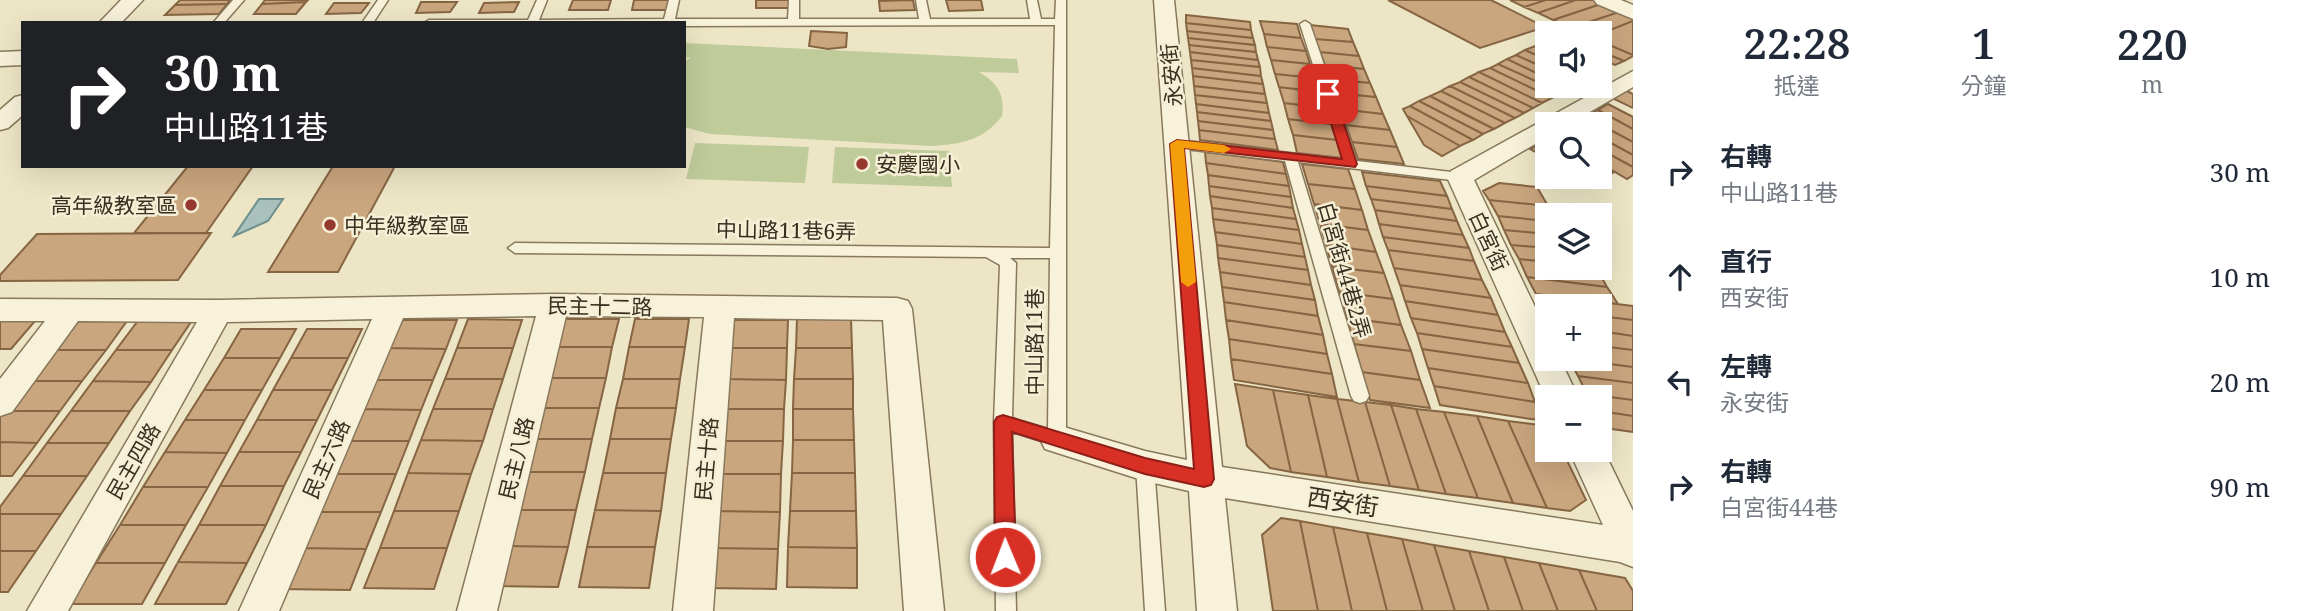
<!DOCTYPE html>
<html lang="zh-TW">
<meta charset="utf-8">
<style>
:root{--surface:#fff;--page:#f2f2f3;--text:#1f2937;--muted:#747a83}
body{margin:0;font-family:"Noto Serif","Noto Sans TC",serif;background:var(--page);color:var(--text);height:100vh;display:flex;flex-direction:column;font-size:26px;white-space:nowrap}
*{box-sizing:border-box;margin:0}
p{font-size:23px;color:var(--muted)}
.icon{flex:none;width:38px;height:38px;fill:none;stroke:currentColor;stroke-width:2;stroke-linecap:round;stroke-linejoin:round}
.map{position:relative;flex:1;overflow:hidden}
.side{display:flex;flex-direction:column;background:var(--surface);width:665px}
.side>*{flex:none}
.hud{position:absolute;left:21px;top:21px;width:665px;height:147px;border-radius:0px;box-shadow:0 7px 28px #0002;background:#202124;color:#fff;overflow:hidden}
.tools{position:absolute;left:1535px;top:21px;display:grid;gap:14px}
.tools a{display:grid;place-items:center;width:77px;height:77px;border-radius:0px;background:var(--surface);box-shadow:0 7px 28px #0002;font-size:35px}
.pin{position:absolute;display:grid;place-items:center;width:60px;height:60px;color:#fff;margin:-30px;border-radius:14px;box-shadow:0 4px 10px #0006}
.me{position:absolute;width:77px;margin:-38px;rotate:359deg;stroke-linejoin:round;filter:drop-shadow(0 0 5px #0008)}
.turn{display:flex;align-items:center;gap:24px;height:147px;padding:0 28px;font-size:32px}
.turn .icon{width:91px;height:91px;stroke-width:2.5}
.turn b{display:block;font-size:49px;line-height:60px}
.eta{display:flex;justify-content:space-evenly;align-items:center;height:119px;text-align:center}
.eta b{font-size:42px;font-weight:600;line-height:49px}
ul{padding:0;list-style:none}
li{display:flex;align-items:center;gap:21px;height:105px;padding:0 28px}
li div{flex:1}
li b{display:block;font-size:26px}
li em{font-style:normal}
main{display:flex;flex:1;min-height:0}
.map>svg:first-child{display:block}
.green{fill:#c0cb9a}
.water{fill:#a8c1bc;stroke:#6e8f8b;stroke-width:2}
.building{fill:#caa67e;stroke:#866543;stroke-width:2}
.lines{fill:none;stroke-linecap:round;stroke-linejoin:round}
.service-casing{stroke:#88785c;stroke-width:3}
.minor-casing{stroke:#88785c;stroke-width:3}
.service{fill:#f8f2da;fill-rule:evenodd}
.minor{fill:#f8f2da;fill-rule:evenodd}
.route{fill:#d93025;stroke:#8d1f18;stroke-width:2}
.slow{fill:#f59e0b}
.poi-dot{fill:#95392e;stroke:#f5efd6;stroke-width:2.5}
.labels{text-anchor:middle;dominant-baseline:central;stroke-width:5;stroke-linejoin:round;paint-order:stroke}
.street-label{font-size:21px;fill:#392f20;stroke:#f5efd6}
.poi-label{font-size:21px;fill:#392f20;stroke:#f5efd6;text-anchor:start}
.near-street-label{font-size:24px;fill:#392f20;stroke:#f5efd6}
</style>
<main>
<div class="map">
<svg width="1633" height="611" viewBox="0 0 1633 611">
<rect width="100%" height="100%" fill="#ede6c6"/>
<path class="green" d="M684,43L1017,59L1019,73L979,72C997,83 1005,93 1002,116C984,140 962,144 933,146L710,134L684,127V61L691,58L684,57Z
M695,143L809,147L805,183L686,179Z
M835,147L949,151L952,187L832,183Z"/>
<path class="water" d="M259,199H283L268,221L234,236Z"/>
<path class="building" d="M180,0H230L227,4L175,5Z
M265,0H308L306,2L262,4Z
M573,0H611L608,10H569Z
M634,0H669L667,10H632Z
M756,0H790V8H756Z
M913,0L915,10L880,11L879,1Z
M946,0H981L983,10L949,11Z
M1388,0H1491L1545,27L1480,48Z
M1510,0H1546L1524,7Z
M1546,0H1576L1538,13L1524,7Z
M1576,0H1593L1601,4L1553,20L1538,13Z
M306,2L296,14H254L262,4Z
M421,2H457L450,12L416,13Z
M519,2L514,12L479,13L484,3Z
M334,3H369L361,13L326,14Z
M227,4L219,14L165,15L175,5Z
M1601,4L1619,12L1571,28L1553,20Z
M1619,12L1633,18V21L1600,34L1582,33L1571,28Z
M1186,15L1250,22L1251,30L1186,23Z
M1260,21L1297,24L1301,38L1264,34Z
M1633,21V55L1600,41V34Z
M1186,23L1251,30L1253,38L1187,31Z
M1310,25L1348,29L1353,42L1315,39Z
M811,31L847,33L846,47L828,49L809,46Z
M1187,31L1253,38L1255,45L1188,38Z
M1264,34L1301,38L1306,51L1267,47Z
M1188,38L1255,45L1256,52L1189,45Z
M1315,39L1353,42L1359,56L1320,52Z
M1600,41L1633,55V56L1624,61L1600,51Z
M1189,45L1256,52L1258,60L1190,52Z
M1535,46L1547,52V60L1525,50Z
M1267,47L1306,51L1310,64L1271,60Z
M1525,50L1547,60V69L1516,55Z
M1600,51L1624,61L1615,65L1600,59Z
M1190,52L1258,60L1260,67L1191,60Z
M1320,52L1359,56L1364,69L1325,65Z
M1516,55L1547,69V78L1507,59Z
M1507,59L1547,78V86H1562L1569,89L1562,93L1498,64Z
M1191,60L1260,67L1261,76L1192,68Z
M1271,60L1310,64L1315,78L1275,74Z
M1498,64L1562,93L1552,98L1490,68Z
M1325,65L1364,69L1370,83L1330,79Z
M1192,68L1261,76L1263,84L1193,76Z
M1490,68L1552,98L1542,103L1479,72Z
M1479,72L1542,103L1533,108L1469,77Z
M1275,74L1315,78L1320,92L1279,87Z
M1193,76L1263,84L1265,94L1194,86Z
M1469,77L1533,108L1524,113L1460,82Z
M1330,79L1370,83L1376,97L1335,93Z
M1460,82L1524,113L1515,118L1450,86Z
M1194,86L1265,94L1267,103L1195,95Z
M1450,86L1515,118L1505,123L1441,91Z
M1279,87L1320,92L1326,108L1284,103Z
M1625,90L1633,94V108L1610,97Z
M1441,91L1505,123L1494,129L1430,96Z
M1335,93L1376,97L1383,114L1340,109Z
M1195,95L1267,103L1269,113L1196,104Z
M1430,96L1466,115L1494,129L1483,134L1419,101Z
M1419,101L1483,134L1473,140L1410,106Z
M1284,103L1326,108L1331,124L1288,119Z
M1196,104L1269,113L1271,121L1197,112Z
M1608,104L1633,117V129L1598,110Z
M1410,106L1473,140L1460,146L1407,116L1403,109Z
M1340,109L1383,114L1390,130L1346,125Z
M1598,110L1633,129V142L1586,117Z
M1197,112L1271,121L1273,130L1198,121Z
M1407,116L1460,146L1442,156L1424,145Z
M1586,117L1633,142V155L1600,137V124H1574Z
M1288,119L1331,124L1337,140L1293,135Z
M1198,121L1273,130L1275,139L1199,130Z
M1346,125L1390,130L1397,147L1352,142Z
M1199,130L1275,139L1278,150L1200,140Z
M1293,135L1337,140L1342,158L1297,153Z
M1600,137L1633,155V167L1600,149Z
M1352,142L1397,147L1404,164L1358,159Z
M1541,143L1547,146V158L1530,149Z
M1600,149L1633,167V175L1627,179L1600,163Z
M1205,152L1283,162L1286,174L1206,163Z
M1206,163L1286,174L1289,186L1208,175Z
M1600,163L1614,172L1604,178L1600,175Z
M1302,164L1348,169L1355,189L1308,184Z
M188,166H253L206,233H134Z
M333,166H395L338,272H268Z
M1362,172L1440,181L1447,196L1366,186Z
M1208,175L1289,186L1291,197L1209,186Z
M1499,183L1537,187L1548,206L1489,200L1483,191Z
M1308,184L1355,189L1362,210L1314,204Z
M1209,186L1291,197L1293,208L1210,196Z
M1366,186L1447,196L1452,209L1371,199Z
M1210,196L1293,208L1296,219L1212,208Z
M1371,199L1452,209L1457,221L1375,210Z
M1489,200L1548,206L1553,215H1547V221L1498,216Z
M1314,204L1362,210L1368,230L1320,224Z
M1212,208L1296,219L1299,230L1213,219Z
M1375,210L1457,221L1463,235L1379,224Z
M1498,216L1547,221V234L1504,230Z
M1213,219L1299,230L1302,244L1215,232Z
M1320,224L1368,230L1376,252L1326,245Z
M1379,224L1463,235L1469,248L1383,237Z
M1504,230L1547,234V248L1511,245Z
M1215,232L1302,244L1305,257L1217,245Z
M211,233L178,280L0,281V275L37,234Z
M1383,237L1469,248L1474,261L1388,250Z
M1217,245L1305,257L1308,270L1218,258Z
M1326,245L1376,252L1384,273L1332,267Z
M1511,245L1547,248V262L1519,259Z
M1388,250L1474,261L1482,280L1394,268Z
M1218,258L1308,270L1311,285L1220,272Z
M1519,259L1547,262V268L1597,269L1607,287L1527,277Z
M1332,267L1384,273L1393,299L1339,292Z
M1394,268L1482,280L1491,298L1400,285Z
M1220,272L1311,285L1315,300L1222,287Z
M1527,277L1607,287L1618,304L1536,294Z
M1400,285L1491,298L1498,315L1405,301Z
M1222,287L1315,300L1318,316L1224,302Z
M1339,292L1393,299L1401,325L1347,318Z
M1536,294L1633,306V320L1600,316V306H1547V309H1544Z
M1405,301L1498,315L1505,332L1411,318Z
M1224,302L1318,316L1323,335L1226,320Z
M1600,316L1633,320V336L1600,331Z
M1347,318L1401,325L1411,351L1354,344Z
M1411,318L1505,332L1512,347L1417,333Z
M468,319L522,320L513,348H457Z
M564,319H619L612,347H557Z
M635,319H689L685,347H629Z
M797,319H851L852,348H796Z
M402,320H457L446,349L389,348Z
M734,320H788L787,348H731Z
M1226,320L1323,335L1327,354L1229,339Z
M0,321H35L11,349H0Z
M72,321H127L106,350H50Z
M137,322H191L172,350H116Z
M241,329H296L280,358H224Z
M307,329H362L348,358H291Z
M1600,331L1633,336V350L1600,346Z
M1417,333L1512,347L1519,363L1422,349Z
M1229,339L1327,354L1332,374L1231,359Z
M1354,344L1411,351L1420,380L1362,372Z
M1600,346L1633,350V367L1572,359H1600Z
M557,347H612L606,378H547Z
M629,347H685L680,379H623Z
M389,348L446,349L433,380H375Z
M457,348H513L503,379H445Z
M731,348H787L786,380L727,379Z
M796,348H852L853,379H794Z
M1422,349L1519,363L1528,383L1428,368Z
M50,350H106L82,381H24Z
M116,350H172L151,382L93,381Z
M224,358H280L262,390H204Z
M291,358H348L332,390H273Z
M1231,359L1332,374L1337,397L1234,380Z
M1569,359L1633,367V383L1578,376Z
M1428,368L1528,383L1535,402L1434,386Z
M1362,372L1420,380L1430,408L1370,400Z
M1578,376L1633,383V400L1587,394Z
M547,378H606L599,408H539Z
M445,379H503L493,409H433Z
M623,379H680L676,408H616Z
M727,379L786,380L784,409H724Z
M794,379H853V409H793Z
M375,380H433L421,410L362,409Z
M24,381H82L60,411H0Z
M93,381L151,382L130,411H71Z
M1235,384L1273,390L1291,472L1270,468L1247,446Z
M1434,386L1535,402L1544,421L1440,405Z
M204,390H262L245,420H185Z
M273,390H332L317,420H257Z
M1273,390L1308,395L1327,477L1291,472Z
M1587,394L1633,400V416L1600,411V397H1589Z
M1308,395L1337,399L1359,482L1327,477Z
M1337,399L1365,402L1390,486L1359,482Z
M1365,402L1391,405L1419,490L1390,486Z
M1391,405L1416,409L1446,494L1419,490Z
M539,408H599L592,439H530Z
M616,408H676L671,439H610Z
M362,409L421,410L409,441H347Z
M433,409H493L483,441L421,440Z
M724,409H784L783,441H721Z
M793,409H853L854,440H793Z
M1416,409L1444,412L1478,498L1446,494Z
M0,411H60L37,443L0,442Z
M71,411H130L109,443H47Z
M1600,411L1633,416V432L1605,428Z
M1444,412L1477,416L1513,503L1478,498Z
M1477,416L1508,421L1547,508L1513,503Z
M185,420H245L227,453L165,452Z
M257,420H317L301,452H239Z
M1508,421L1547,426V450H1562L1586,500L1570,511L1547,508Z
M530,439H592L585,472H521Z
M610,439H671L666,473H603Z
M421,440L483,441L471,474L408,473Z
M793,440H854L855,473H792Z
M347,441H409L396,474H332Z
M721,441H783L781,474H718Z
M0,442L37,443L12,476H0Z
M47,443H109L87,476H23Z
M165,452L227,453L208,487H143Z
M239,452H301L284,486H220Z
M521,472H585L576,510H511Z
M408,473L471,474L459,511H394Z
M603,473H666L661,511L595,510Z
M792,473H855L856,511H790Z
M332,474H396L381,512H315Z
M718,474H781L780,512L714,511Z
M23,476H87L61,514H0V507Z
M220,486H284L266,525H199Z
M143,487H208L186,525H120Z
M511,510H576L568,547L500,546Z
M595,510L661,511L655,547H587Z
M394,511H459L447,548H380Z
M714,511L780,512L778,549L710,548Z
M790,511H856L857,548L788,547Z
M315,512H381L366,549L299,548Z
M0,514H61L36,551H0Z
M1281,518L1300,521L1318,611H1273L1262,535Z
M1300,521L1333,527L1352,611H1318Z
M120,525H186L165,563H96Z
M199,525H266L247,563L178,562Z
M1333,527L1367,533L1387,611H1352Z
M1367,533L1402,539L1423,611H1387Z
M1402,539L1434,545L1455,611H1423Z
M1434,545L1469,551L1489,611H1455Z
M500,546L568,547L558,587L489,586Z
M587,547H655L649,588L579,587Z
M788,547L857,548V588L787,587Z
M299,548L366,549L350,590L280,589Z
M380,548H447L434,589L364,588Z
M710,548L778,549L776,589L706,588Z
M0,551H36L8,592H0Z
M1469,551L1504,557L1523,611H1489Z
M1504,557L1539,563L1558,611H1523Z
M178,562L247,563L226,604H155Z
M96,563H165L142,604H70Z
M1539,563L1579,570L1597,611H1558Z
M1579,570L1625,578L1633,591V611H1597Z"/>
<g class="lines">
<defs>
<path id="service" d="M233,0H244L224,23H213Z
M378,0H388L373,23H362Z
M537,0H547L539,20L664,19L669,0H679L675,19H788L789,0H799V19H919L916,0H926L930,19H1030L1027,0H1037L1041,19H1055L1056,0H1066V439L1063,444L1057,446L1012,432L1016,611H996L994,422L1000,265L986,257L515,253L508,248L515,243L1050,248L1055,25L684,26V23H424L429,20H528ZM1010,258H1050L1048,429L1012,418L1016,263Z
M1305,21L1310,24L1357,161L1460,173L1467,177L1460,181L1298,162L1369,396L1366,401L1360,403L1354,401L1351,396L1285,161L1177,148L1170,144L1177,140L1343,159L1300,24Z
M1145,458L1152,460L1154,466L1165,611H1145L1136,466L1138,460Z"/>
<path id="minor" d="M121,0H143L121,23H99Z
M1154,0H1174L1222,467L1603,525L1569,450H1600V443L1633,511V567L1620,562L1225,498L1237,611H1197L1189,491L1145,481L1045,449L1040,439L1045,429L1057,425L1145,451L1187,460Z
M1594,0H1621L1633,5V19L1597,4Z
M23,51V65L0,66V52Z
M1633,71V87L1569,124H1547V137L1474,180L1547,332V359H1560L1578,397H1547V400L1447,177L1451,171Z
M23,95V115L8,128L0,130V110L15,97Z
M554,294L897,298L908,301L912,309L944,611H904L883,320L734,318L713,611H673L704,317L566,316L497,611H457L536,316L403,318L279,611H239L372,319L227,322L68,611H27L197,322L78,321L12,412L0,416V379L45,321H0V299L218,300Z"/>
</defs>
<use href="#service" class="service-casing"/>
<use href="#minor" class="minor-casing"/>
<use href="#service" class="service"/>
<use href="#minor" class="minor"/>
</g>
<path class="route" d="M1328,90L1334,94L1357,164L1355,167L1184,148L1214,479L1211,485L1204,487L1145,474L1012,432L1016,557L1013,564L1005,566L998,564L995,557L994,422L997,417L1003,415L1145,458L1194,469L1170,144L1177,140L1342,159L1322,94Z"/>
<path class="slow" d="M1177,140L1224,145L1231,149L1224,153L1184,148L1196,282L1188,287L1181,282L1170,144Z"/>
<g class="poi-dot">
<circle cx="862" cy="164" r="7"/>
<circle cx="191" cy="205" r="7"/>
<circle cx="330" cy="225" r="7"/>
</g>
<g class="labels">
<g class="street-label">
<text transform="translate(1171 75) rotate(-95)">永安街</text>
<text transform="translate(786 230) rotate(1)">中山路11巷6弄</text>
<text transform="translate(1489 241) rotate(65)">白宮街</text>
<text transform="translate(1345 270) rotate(74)">白宮街44巷2弄</text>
<text transform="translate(600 306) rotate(1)">民主十二路</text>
<text transform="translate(1034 342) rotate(-90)">中山路11巷</text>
<text transform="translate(516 458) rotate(-76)">民主八路</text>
<text transform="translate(326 459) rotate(-66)">民主六路</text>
<text transform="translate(706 459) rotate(-85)">民主十路</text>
<text transform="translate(133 461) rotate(-60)">民主四路</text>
</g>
<g class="poi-label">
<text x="876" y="164">安慶國小</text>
<text x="177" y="205" text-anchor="end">高年級教室區</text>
<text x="344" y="225">中年級教室區</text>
</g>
<g class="near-street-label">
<text transform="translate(1343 501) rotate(9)">西安街</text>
</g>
</g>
</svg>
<div class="tools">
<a><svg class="icon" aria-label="sound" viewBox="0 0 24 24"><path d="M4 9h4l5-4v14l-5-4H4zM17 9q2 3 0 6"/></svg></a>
<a><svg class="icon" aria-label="search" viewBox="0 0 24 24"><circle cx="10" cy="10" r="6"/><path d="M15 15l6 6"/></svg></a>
<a><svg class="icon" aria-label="layers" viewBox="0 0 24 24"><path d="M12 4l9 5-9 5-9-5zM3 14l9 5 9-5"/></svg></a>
<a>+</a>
<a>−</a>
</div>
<div class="pin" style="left:1328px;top:94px;background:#d93025"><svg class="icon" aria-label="arrive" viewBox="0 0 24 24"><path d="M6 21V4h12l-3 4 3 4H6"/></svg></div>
<svg class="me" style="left:1005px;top:557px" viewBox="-20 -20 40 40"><circle r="17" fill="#d93025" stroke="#fff" stroke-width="3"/><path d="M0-11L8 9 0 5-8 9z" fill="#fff"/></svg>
<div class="hud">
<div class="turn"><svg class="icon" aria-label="right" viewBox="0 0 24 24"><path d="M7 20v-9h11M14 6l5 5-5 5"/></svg><div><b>30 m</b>中山路11巷</div></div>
</div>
</div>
<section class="side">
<div class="eta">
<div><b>22:28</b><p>抵達</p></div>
<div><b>1</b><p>分鐘</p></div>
<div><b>220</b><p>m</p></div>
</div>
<ul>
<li><svg class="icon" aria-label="right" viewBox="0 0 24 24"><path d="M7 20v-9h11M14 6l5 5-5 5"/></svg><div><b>右轉</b><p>中山路11巷</p></div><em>30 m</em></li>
<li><svg class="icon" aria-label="ahead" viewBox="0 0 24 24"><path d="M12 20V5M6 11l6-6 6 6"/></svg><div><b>直行</b><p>西安街</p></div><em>10 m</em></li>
<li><svg class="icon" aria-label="left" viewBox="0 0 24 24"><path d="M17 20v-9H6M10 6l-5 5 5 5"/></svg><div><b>左轉</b><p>永安街</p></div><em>20 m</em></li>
<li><svg class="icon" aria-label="right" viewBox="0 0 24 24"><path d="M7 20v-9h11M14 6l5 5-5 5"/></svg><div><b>右轉</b><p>白宮街44巷</p></div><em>90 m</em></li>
</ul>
</section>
</main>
